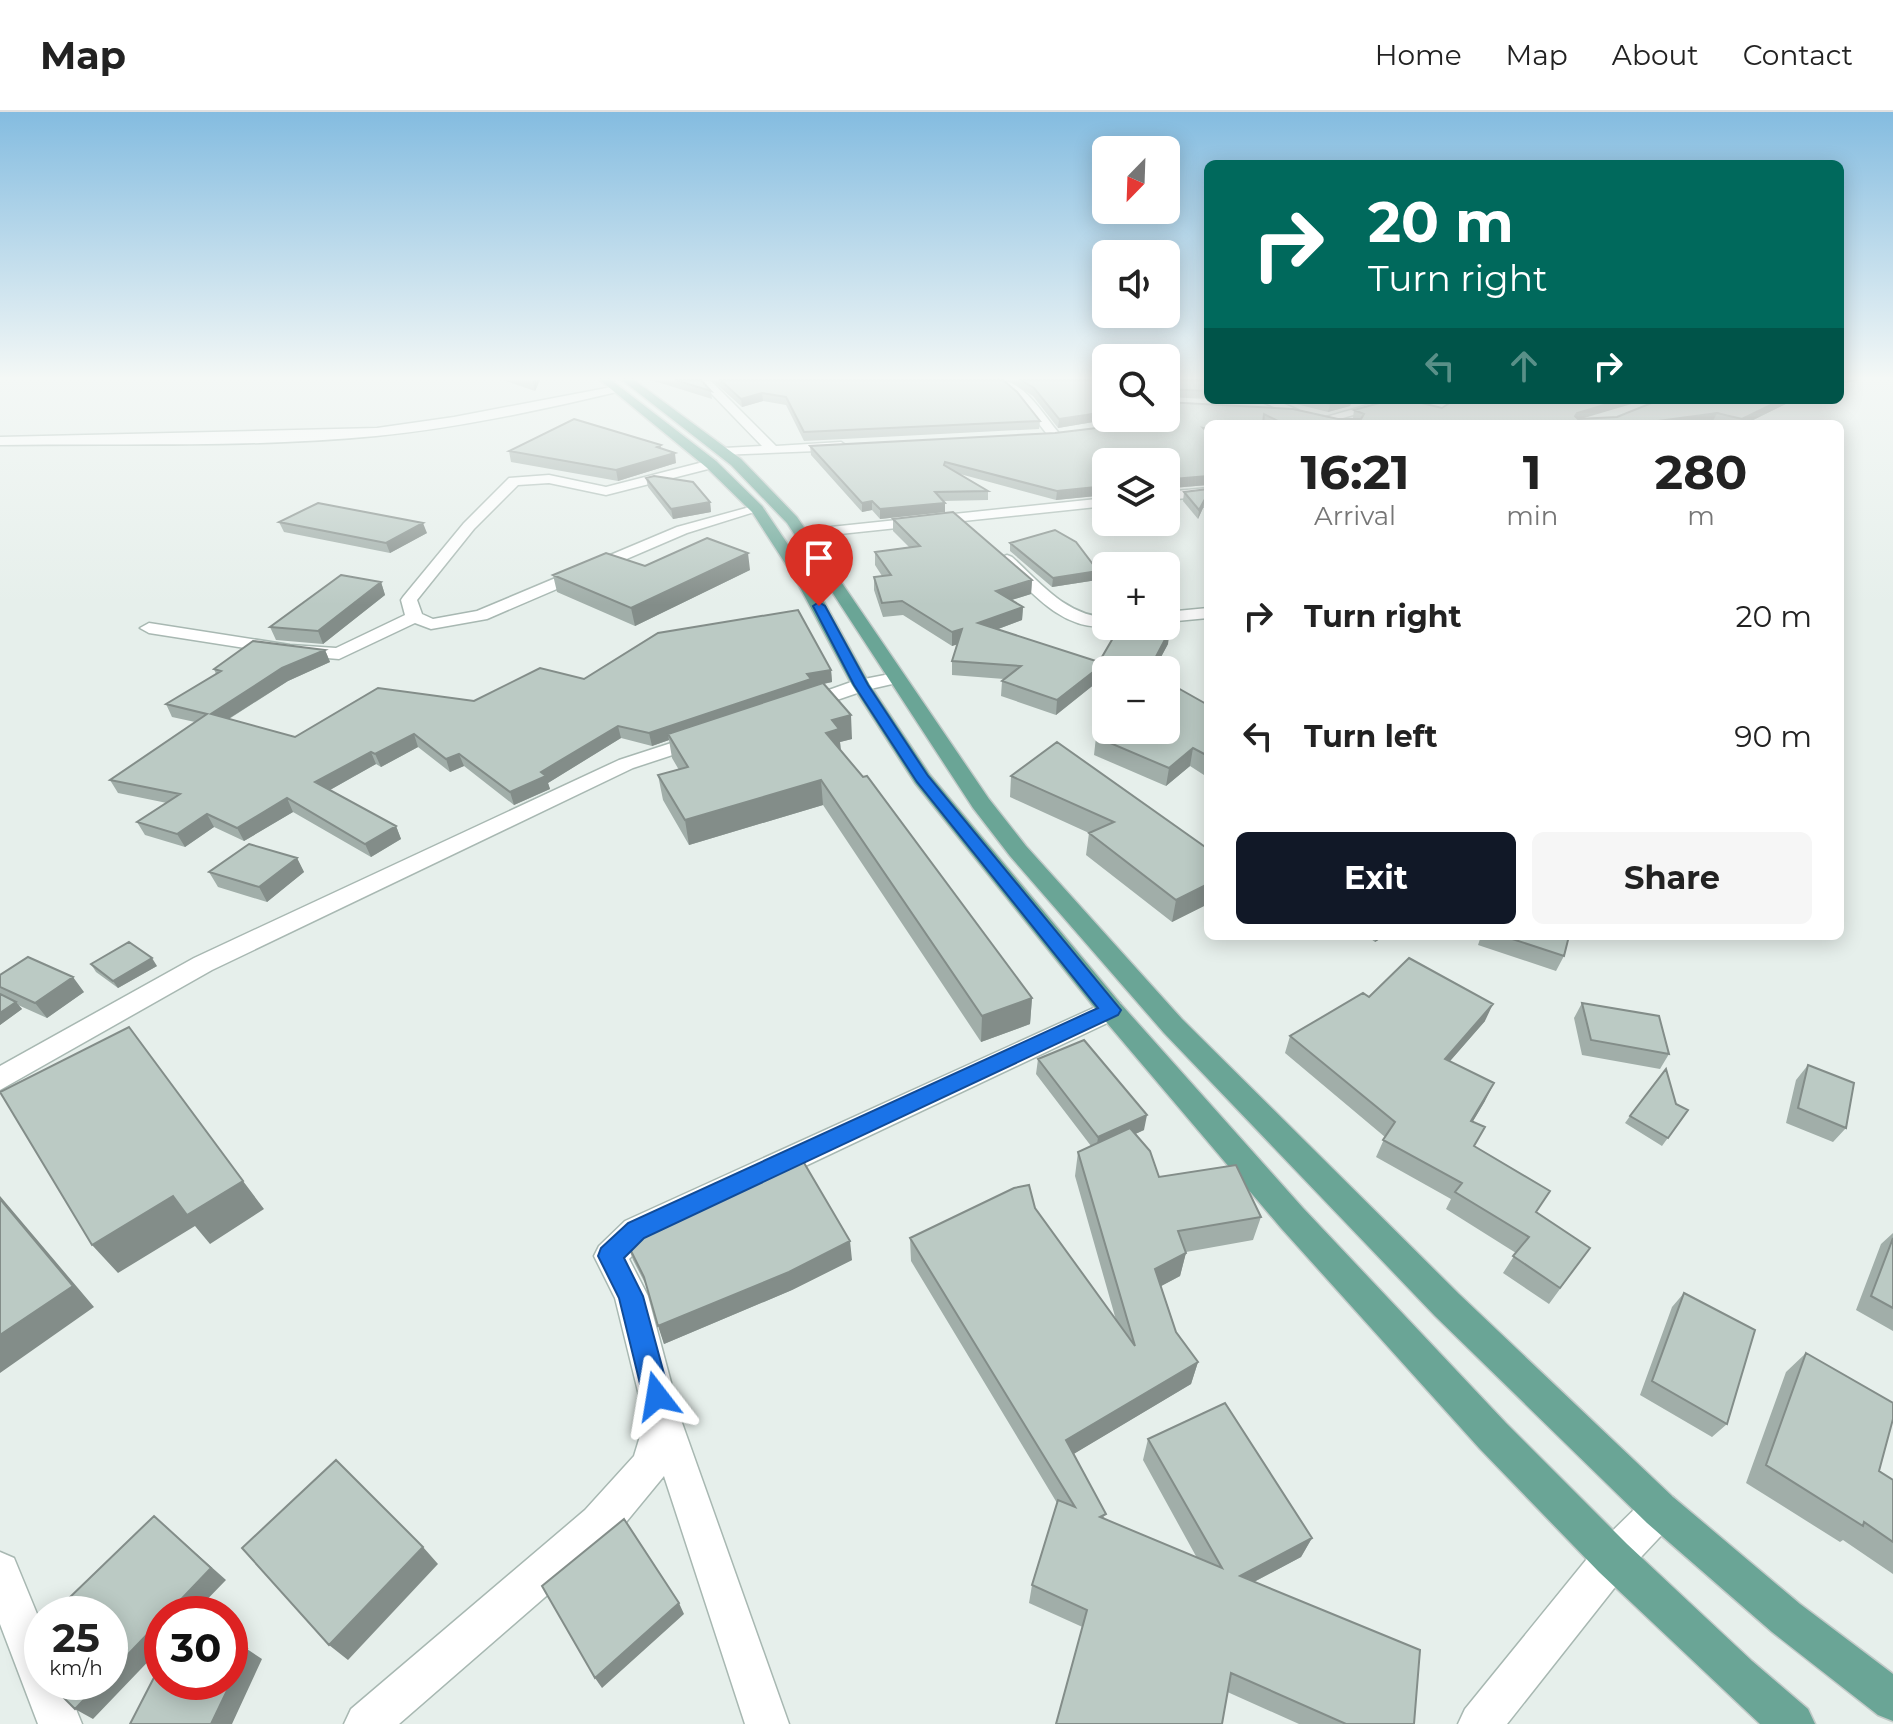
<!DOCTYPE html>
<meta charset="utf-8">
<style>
:root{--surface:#fff;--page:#f6f6f6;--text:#222;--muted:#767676;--line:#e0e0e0;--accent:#111827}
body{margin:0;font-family:Montserrat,sans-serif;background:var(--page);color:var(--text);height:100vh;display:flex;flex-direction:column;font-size:30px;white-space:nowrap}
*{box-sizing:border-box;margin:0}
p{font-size:26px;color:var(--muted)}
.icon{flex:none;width:44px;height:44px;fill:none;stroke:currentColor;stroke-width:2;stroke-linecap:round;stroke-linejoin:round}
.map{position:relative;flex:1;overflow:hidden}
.side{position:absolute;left:1204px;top:308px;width:640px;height:520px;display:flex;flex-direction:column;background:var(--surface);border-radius:12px;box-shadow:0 4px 20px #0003}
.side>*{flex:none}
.top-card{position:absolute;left:1204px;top:48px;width:640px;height:244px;border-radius:12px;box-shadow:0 4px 20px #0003;background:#00695c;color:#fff;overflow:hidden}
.needle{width:52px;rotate:203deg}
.buttons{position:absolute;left:1092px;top:24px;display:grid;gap:16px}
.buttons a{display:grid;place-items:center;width:88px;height:88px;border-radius:12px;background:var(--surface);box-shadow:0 4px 20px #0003;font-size:40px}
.speed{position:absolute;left:24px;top:1484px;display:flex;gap:16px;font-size:40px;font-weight:700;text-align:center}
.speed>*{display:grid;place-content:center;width:104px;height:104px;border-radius:50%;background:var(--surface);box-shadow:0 4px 20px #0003;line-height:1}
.speed small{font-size:20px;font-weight:400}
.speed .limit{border:12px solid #d22;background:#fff;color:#111}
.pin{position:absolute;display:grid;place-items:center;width:68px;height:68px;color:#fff;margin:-82px -34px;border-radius:50% 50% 50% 0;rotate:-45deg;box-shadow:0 0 8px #0007}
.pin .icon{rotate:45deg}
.me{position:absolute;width:88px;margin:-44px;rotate:346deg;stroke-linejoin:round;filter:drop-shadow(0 0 6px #0008)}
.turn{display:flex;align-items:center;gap:28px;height:168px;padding:0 32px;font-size:36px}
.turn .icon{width:104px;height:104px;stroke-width:2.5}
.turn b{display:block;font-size:56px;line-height:68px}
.lanes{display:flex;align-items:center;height:76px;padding:0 32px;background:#0003;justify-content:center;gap:40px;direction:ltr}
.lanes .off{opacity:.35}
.eta{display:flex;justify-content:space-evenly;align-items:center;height:136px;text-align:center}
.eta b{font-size:48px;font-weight:700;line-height:56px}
.action{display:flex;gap:16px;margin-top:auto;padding:16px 32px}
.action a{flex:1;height:92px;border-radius:12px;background:var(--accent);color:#fff;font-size:32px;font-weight:700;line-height:92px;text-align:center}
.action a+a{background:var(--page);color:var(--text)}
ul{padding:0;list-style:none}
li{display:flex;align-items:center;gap:24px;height:120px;padding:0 32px}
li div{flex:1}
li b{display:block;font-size:30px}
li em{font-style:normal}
header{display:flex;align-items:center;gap:48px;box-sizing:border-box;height:112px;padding:0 40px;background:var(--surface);border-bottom:2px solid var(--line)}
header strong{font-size:38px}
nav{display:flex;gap:44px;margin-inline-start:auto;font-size:28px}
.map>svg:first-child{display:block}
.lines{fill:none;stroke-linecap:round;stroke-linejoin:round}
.minor-casing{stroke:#a8b8b2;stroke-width:3}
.major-casing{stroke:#c2cac8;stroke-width:3}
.minor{fill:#fff;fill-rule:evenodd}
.major{fill:#6aa596;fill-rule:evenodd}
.wall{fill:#a1aea9}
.shaded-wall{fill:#838d89}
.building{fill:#bbcac4;stroke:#838d89;stroke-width:2}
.route{fill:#1a73e8;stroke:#114b97;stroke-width:2}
</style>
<header>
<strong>Map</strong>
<nav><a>Home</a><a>Map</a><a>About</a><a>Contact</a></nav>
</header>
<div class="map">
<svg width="1893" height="1612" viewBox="0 0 1893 1612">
<rect width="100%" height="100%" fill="#e6efeb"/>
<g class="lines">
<defs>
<path id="minor" d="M997,268C1024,268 1042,301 1058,320V326H1050L1019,286Z
M703,269H711L776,334L841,330L847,334L841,338L719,343L718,340L724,336L762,334L703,273Z
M617,274L621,275V279C541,298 458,316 376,324C253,336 124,331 0,333V325L377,316L454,305Z
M1258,288H1275L1298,298L1288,301Z
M1385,288H1405L1329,310L1323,306Z
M711,348L716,349V355L606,383L549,371L518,373L474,417L417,488L422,502L433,507L477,499L677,415L757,393L764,397L687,421L487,507L431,517L415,511L339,547L290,543L149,521L140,516L149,511L290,533L336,536L405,503L401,488L403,485L464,411L509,366L549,363L606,375Z
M1208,376V384L1166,388V380Z
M1106,386V394L802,426L795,422L802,418Z
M1007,443L1012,445C1040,470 1066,504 1106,505V514H1110C1064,521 1031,480 1002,451V445Z
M1208,496V506L1166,510V500Z
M895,561L904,566L901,570L866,578L802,600L793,594L795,590L854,569Z
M702,621L709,623L712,627L709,631L633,656L212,858L0,978V954L194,846L619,648Z
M1111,888L1120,891L1124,898L1120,905L647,1129L629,1147L648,1184L681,1308L789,1612H745L664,1364L613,1426L399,1612H344L351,1597L585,1398L634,1344L645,1308L615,1186L594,1144L599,1134L625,1109Z
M1660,1379L1673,1385L1679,1398L1673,1411L1627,1460L1507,1612H1458L1465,1597L1599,1432L1647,1385Z
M0,1440L14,1446L42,1514V1570H65L82,1612H38L0,1512Z"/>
<path id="major" d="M600,268H611L716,349L762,394L812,468L870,573L930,663L1120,891L1303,1096L1506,1311L1627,1432L1752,1549L1808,1597L1815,1612H1760L1599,1460L1480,1337L1281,1116L1102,905L915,671L852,573L796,468L752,400L706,355Z
M622,268H634L741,347L797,405L989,687L1026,734L1182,907L1459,1182L1673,1385L1800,1492L1893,1562V1609L1878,1603L1772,1520L1647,1411L1435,1204L1164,921L1010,744L973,696L787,411L731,353Z"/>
</defs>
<use href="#minor" class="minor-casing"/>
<use href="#major" class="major-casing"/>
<use href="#minor" class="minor"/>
<use href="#major" class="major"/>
</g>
<path class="wall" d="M503,268H540L535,279Z
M651,268H707L702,269L711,279L712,287Z
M712,268H1003L1040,309L1039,317L804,329L786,293L763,289L742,295Z
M1009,268H1106V306H1117L1058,316L1033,284Z
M1166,268H1208V287L1166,285Z
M1229,288H1352L1350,294L1328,300L1292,291Z
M1794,288L1745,312H1726L1713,309L1691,312H1266L1263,310L1208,312V373L1172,376L1166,371V350H1106V383L1056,388L960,362L988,379V388L943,389L945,400L880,407L872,398L862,400L811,343L810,334L1055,321L1105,315L1133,308L1166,290L1338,307L1353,306L1354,298L1442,296L1583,306L1617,305Z
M661,333V336L676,351L618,369L511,350L509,339Z
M646,366L710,390L711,400L673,407L648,375Z
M1208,377V396H1203L1198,407L1183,389L1184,380Z
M1106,387V402L1094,398L1095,389Z
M893,407L1032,468L1031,482L1011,488L1023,495L1022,508L998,517L1099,550L1168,532L1154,558H1106V577L1096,571L1056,603L1001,584L1002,569L1004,567L952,563V549L957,532L952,534L903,503L883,505L874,478V465L882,464L875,453V440L909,435L893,419Z
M279,410L427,421L390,441L284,420Z
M1010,431L1097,468L1052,475L1010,439Z
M645,454L750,458L635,514L557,480L553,463Z
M381,470L385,483L323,532L276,528L270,515Z
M325,538L330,550L288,569L229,607L295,625L584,567L831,558L832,570L824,572L852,627L840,630L841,639L1032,886L1030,912L981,930L823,693L689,733L663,688L658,663L679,658L672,646L669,628L652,634L621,626L548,671L550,677L514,693L464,654L450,660L418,635L381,655L376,652L330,678L396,714L401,727L371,745L293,700L244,729L214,715L185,735L145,723L137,710L167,691L118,681L110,668L195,610L172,605L166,592L216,562L214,557Z
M1208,593V661L1204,663L1190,654L1166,674L1094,643L1096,625Z
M1011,664L1208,737V792L1172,810L1086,743L1089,721L1010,685Z
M297,746L304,760L267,790L218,775L209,760Z
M1367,824H1385L1375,830Z
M1481,824H1569L1564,844L1556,859L1478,833Z
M91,852L157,854L118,876L96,860Z
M0,875L84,880L47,906L18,893L22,897L0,913Z
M1369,885L1485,909L1450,949L1485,989L1473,1009L1475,1034L1536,1101L1590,1136L1549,1192L1503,1161L1516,1141L1446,1097L1451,1087L1376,1045L1385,1025L1285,941L1290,924Z
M1582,891L1669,942L1660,957L1582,943L1574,906Z
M1038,947L1144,1018L1135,1022L1159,1065L1261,1105L1253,1128L1186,1140L1180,1164L1161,1174L1176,1220L1198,1250L1191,1272L1073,1342L1105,1407L1197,1446L1143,1348L1148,1327L1312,1426L1301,1445L1254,1470L1414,1612H1299L1029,1491L1032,1473L1057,1391L911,1149L910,1126L1035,1096L1116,1208L1075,1064L1078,1040L1091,1034L1036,962Z
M1808,953L1846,1016L1833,1030L1786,1011L1796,968Z
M1676,992L1688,998L1662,1034L1625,1011L1630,1004Z
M735,1073L852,1148L792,1178L664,1232L648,1177L633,1148L626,1129L736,1076Z
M1893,1121V1219L1856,1198L1881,1132Z
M1684,1181L1727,1312L1712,1325L1640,1283L1672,1195Z
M1806,1241L1879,1359L1893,1368V1462L1843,1428L1840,1430L1746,1371L1786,1260Z"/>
<path class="shaded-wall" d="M534,268H540L535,279L533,270Z
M1840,268H1859L1840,272Z
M762,281L763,289L742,295L741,287Z
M1344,288H1352L1350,294L1328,300L1330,292Z
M1621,288H1645L1574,309L1572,312L1577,301Z
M1781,288H1794L1745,312H1740L1742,307Z
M1106,300V306H1117L1058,316L1059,307Z
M1717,301L1713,309L1691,312H1636Z
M675,341L676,351L618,369L616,358Z
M1208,364V373L1172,376L1173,367Z
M1106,374V383L1056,388L1057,379Z
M1205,387L1203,396L1198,407L1199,398Z
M872,389V398L862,400V391Z
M710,390L711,400L673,407L671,397Z
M945,391V400L880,407V397Z
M423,411L427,421L390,441L386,431Z
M748,441L750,458L635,514L631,496Z
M1098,459L1097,468L1052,475L1053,466Z
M1032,468L1031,482L996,493V479Z
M381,470L385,483L323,532L318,519Z
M1023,495L1022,508L977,525L978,511Z
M962,517V531L952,534V520Z
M1170,518L1168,532L1154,558H1149Z
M325,538L330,550L288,569L217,614L211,602L282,556Z
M1097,557L1096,571L1056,603L1057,588Z
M831,558L832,570L812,574V580L668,622L669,628L652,634L649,621L807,562Z
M851,603L852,627L840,630L841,641L826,621L832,608Z
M618,614L621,626L548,671L550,677L514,693L510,680L541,660Z
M414,622L418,635L381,655L375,642Z
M1193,636L1190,654L1166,674L1169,656Z
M371,640L376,652L321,683L315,670Z
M459,642L464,654L450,660L446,647Z
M1208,644V661L1204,663L1207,645Z
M821,668L823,693L689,733L685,708Z
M287,686L293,700L244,729L237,716Z
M207,702L214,715L185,735L177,722Z
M396,714L401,727L371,745L365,732Z
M297,746L304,760L267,790L259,775Z
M1208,772V792L1172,810L1176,788Z
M1377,824H1385L1375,830Z
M152,846L157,854L118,876L113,869Z
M73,865L84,880L47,906L35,891Z
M1032,886L1030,912L981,930L982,904Z
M16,890L22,897L0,913V901Z
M1493,892L1485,909L1437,964L1445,947Z
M1494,971L1485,989L1463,1026L1471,1009Z
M1147,1003L1144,1018L1096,1040L1098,1025Z
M243,1069L264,1097L210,1132L195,1114L118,1161L92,1133L173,1084Z
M0,1084L94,1195L0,1261Z
M850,1129L852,1148L792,1178L664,1232L658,1214Z
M1186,1141L1180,1164L1150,1180L1155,1157Z
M1198,1250L1191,1272L1062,1349L1066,1328Z
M154,1404L226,1468L193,1502H167Z
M1312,1426L1301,1445L1231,1482L1240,1464Z
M423,1435L438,1452L348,1548L329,1533Z
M679,1491L684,1502L602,1576L595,1566Z
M162,1507V1535L93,1607L75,1597L101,1570H110V1561Z
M247,1537L262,1547L232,1612H211Z"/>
<path class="building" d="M675,268H701L711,279Z
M720,268H1003L1017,280L1040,309L804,320L786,285L762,281L741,287Z
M1021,268H1106V300L1059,307L1034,276Z
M1166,268H1208V279L1167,277L1166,278Z
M1314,288H1344L1330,292Z
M1390,288H1409L1442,296L1454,288H1621L1577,301L1575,304L1578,307L1617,305L1659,288H1781L1742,307L1717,301L1636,312H1284L1264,302L1263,312H1208V317L1203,316L1208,321V364L1173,367L1168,362L1166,363V350H1106V374L1057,379L945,350L944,353L988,379L935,380L945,391L880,397L872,389L862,391L810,334L1055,321L1105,315L1133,308L1134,306H1166V290L1293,297L1338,307H1361L1364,302L1354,298Z
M574,307L661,333L657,335L675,341L616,358L509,339Z
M654,364L693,370L710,390L671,397L646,366Z
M1208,377V387H1205L1199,398L1184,380Z
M1106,387V392L1095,389Z
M318,391L423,411L386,431L279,410Z
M953,400L1032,468L996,479L1023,495L978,511L1099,550L1120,514H1147L1170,518L1149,558H1106V562L1097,557L1057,588L1002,569L1021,554L952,549L962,517L952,520L902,489L882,491L874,465L891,463L875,440L920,434L893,407Z
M1055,418L1076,430L1098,459L1053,466L1010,431Z
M707,426L748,441L631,496L553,463L606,441L645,454Z
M341,463L381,470L318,519L270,515Z
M798,498L831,558L807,562L811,567L649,621L618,614L541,660L546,664L510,680L459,642L446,647L414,622L375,642L371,640L315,670L396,714L365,732L287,686L237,716L207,702L177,722L137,710L180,682L110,668L207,602L166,592L221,559L214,557L253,529L325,538L282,556L211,602L295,625L378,576L474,589L540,556L584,567L658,521Z
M823,571L851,603L832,608L839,617L826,621L863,665L867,664L1032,886L982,904L821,668L685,708L658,663L688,655L668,622Z
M1169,571L1208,593V644L1193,636L1169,656L1096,625L1106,617L1166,618V573Z
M1057,630L1208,737V772L1176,788L1089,721L1114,710L1011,664Z
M249,732L297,746L259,775L209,760Z
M1503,824H1569L1564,844Z
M129,830L152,846L113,869L91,852Z
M28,845L73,865L35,891L0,875V863Z
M1409,846L1493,892L1445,947L1494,971L1471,1009L1485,1015L1474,1034L1550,1079L1536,1100L1590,1136L1560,1176L1513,1144L1529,1125L1455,1080L1462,1071L1383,1028L1395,1010L1290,924L1363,881L1369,885Z
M0,882L16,890L0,901Z
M1582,891L1659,904L1669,942L1591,928Z
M129,915L243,1069L187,1103L173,1084L92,1133L0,980Z
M1084,928L1147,1003L1098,1025L1038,947Z
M1808,953L1854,971L1846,1016L1798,996Z
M1666,957L1676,992L1688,998L1668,1026L1630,1004Z
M1130,1016L1150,1039L1159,1065L1236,1053L1261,1105L1178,1119L1186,1141L1155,1157L1176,1220L1198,1250L1066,1328L1106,1402L1100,1405L1222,1456L1148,1327L1225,1291L1312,1426L1240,1464L1420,1538L1414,1612H1346L1231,1561L1222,1612H1056L1087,1498L1032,1473L1058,1388L1075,1395L910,1126L1014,1076L1029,1073L1035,1096L1135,1234L1078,1040Z
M800,1044L850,1129L789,1160L658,1214L644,1165L626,1129L643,1112L737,1076L735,1073Z
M0,1087L73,1174L0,1223Z
M1893,1126V1196L1871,1184Z
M1684,1181L1755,1218L1727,1312L1652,1269Z
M1806,1241L1893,1291V1307L1879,1359L1893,1368V1430L1864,1410L1863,1414L1766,1353Z
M336,1348L423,1435L329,1533L242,1436Z
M154,1404L211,1456L167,1502H162V1507L110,1561V1502H81L67,1488Z
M624,1407L679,1491L595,1566L542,1474Z
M230,1535L247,1537L211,1612H130L162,1550V1570H230Z
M54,1570H101L75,1597L57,1579Z"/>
<linearGradient id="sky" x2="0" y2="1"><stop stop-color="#84bce0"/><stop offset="0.54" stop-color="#f4f8f6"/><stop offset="1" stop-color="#f4f8f6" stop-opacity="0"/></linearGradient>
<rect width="1893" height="493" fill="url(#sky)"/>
<path class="route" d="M819,490L825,494L868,573L928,664L1121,898L1118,903L644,1126L624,1146L643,1184L670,1284L666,1293L657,1297L647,1293L643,1284L619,1186L598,1144L601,1136L628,1111L1098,896L917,670L854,573L813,494Z"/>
</svg>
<div class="buttons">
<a><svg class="needle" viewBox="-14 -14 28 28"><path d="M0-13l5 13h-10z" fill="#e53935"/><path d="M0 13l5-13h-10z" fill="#767676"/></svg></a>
<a><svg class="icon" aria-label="sound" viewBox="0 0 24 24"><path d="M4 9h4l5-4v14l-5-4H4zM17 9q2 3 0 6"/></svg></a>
<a><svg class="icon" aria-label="search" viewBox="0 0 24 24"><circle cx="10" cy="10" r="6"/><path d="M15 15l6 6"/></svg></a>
<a><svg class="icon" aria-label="layers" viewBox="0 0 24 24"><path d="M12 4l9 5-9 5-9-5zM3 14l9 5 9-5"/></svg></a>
<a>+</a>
<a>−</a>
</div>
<div class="speed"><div>25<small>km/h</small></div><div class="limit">30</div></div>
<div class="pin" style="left:819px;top:494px;background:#d93025"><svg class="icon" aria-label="arrive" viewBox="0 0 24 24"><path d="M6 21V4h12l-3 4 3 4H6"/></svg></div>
<svg class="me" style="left:657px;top:1284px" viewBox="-20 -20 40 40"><path d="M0-17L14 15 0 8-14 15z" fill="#1a73e8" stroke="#fff" stroke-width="4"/></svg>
<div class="top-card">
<div class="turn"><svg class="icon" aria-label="right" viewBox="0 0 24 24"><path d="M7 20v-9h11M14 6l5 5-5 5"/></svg><div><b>20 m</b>Turn right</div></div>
<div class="lanes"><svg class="icon off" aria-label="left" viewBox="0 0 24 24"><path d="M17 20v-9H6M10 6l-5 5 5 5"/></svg><svg class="icon off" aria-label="ahead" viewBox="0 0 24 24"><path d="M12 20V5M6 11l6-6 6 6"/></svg><svg class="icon" aria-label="right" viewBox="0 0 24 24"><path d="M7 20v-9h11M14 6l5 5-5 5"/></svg></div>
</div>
<section class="side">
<div class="eta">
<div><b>16:21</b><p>Arrival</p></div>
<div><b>1</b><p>min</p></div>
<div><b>280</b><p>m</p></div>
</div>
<ul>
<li><svg class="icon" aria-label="right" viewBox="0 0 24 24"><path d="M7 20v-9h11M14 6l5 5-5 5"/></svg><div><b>Turn right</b></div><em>20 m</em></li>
<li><svg class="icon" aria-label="left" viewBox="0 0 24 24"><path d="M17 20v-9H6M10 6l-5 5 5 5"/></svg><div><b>Turn left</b></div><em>90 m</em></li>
</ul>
<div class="action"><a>Exit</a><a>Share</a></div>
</section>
</div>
